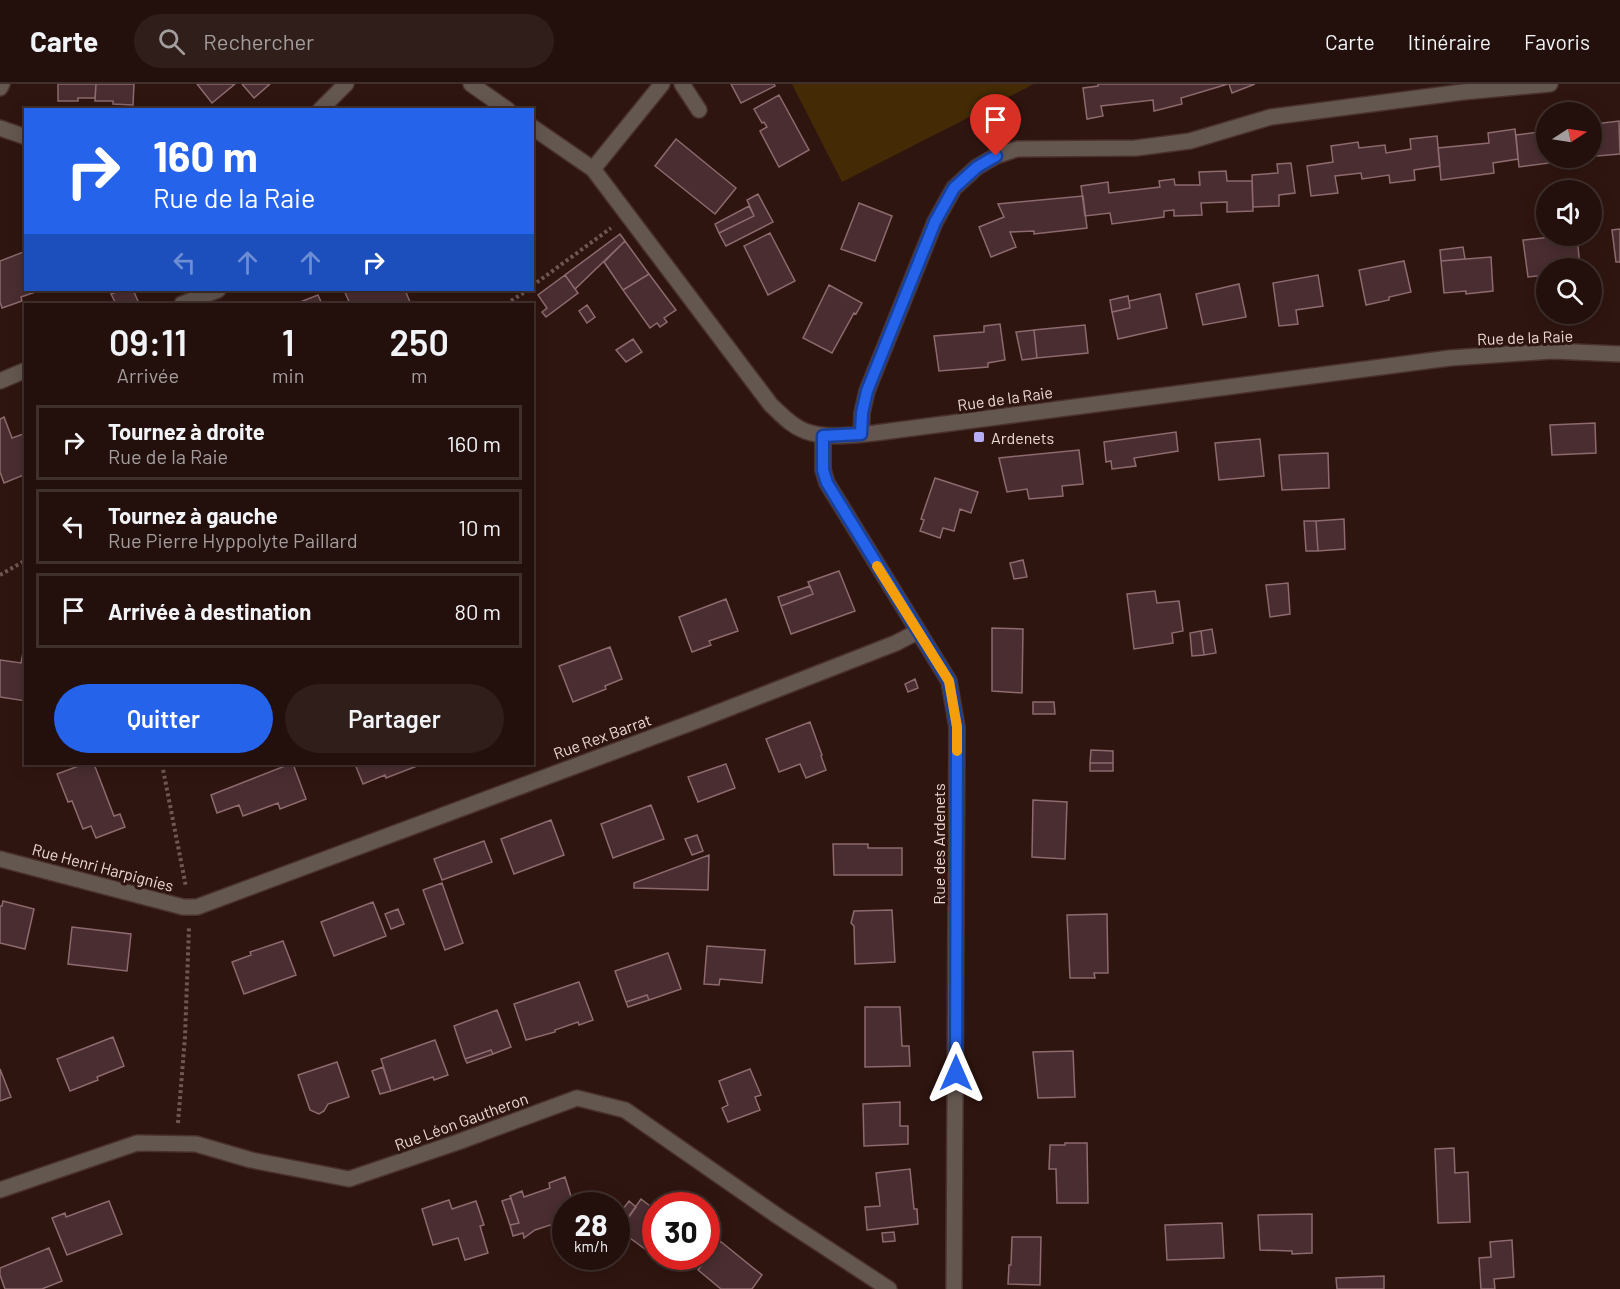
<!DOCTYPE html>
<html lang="fr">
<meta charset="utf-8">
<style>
:root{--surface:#23100c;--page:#2f1e1a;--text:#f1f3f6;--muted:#a39d9d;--line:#40302d;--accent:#2563eb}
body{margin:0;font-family:Barlow,sans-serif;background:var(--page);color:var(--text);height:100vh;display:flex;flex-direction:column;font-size:22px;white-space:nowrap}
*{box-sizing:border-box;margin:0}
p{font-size:20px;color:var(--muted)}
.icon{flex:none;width:33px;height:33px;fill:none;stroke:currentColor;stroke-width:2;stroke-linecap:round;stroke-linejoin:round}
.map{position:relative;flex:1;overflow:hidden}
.side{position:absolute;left:24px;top:219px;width:510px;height:462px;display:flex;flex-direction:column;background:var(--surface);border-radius:0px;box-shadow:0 3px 15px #0003,0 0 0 2px var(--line)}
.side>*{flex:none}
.top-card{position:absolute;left:24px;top:24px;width:510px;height:183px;border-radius:0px;box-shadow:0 3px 15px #0003,0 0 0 2px var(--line);background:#2563eb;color:#fff;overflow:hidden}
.needle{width:39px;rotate:78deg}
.fabs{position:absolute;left:1536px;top:18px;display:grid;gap:12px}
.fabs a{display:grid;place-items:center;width:66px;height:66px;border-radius:50%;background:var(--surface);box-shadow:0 3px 15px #0003,0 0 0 2px var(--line);font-size:30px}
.speed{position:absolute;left:552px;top:1108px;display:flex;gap:12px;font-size:30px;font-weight:700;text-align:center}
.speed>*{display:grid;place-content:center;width:78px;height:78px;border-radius:50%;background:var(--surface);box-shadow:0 3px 15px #0003,0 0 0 2px var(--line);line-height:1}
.speed small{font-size:15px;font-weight:400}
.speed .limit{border:9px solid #d22;background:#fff;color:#111}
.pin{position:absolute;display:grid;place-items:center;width:51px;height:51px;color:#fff;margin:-62px -26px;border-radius:50% 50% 50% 0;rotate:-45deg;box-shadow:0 0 6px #0007}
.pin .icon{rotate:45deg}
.me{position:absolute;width:66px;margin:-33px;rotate:0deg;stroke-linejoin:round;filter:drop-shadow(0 0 4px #0008)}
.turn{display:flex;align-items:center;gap:21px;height:126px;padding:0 30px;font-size:27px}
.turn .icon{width:78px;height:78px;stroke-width:2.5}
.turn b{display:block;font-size:42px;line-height:51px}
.lanes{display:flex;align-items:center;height:57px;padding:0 30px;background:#0003;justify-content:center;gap:30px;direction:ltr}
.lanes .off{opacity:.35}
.eta{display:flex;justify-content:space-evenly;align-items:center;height:102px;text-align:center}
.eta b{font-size:36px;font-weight:600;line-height:42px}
.cta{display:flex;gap:12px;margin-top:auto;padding:12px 30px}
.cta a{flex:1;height:69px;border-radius:36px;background:var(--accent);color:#fff;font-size:24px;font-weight:600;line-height:69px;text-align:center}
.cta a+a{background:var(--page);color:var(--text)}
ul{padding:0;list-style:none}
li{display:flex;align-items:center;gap:18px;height:75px;margin:0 12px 9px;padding:0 18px;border:3px solid var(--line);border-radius:0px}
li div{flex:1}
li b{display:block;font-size:22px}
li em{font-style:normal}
header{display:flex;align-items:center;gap:36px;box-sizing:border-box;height:84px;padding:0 30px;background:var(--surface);border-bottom:2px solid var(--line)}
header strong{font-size:28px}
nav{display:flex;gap:33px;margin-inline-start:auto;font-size:21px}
.search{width:420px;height:54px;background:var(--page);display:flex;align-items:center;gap:15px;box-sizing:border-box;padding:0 21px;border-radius:33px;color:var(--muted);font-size:22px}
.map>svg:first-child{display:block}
.green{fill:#442b05}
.building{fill:#4a2d31;stroke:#8c6a6e;stroke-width:1.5}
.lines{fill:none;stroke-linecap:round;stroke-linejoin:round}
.minor-casing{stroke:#4a312c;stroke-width:18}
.path{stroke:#6f5853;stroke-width:4;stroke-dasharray:3 3;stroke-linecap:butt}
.minor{stroke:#645750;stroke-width:15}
.route-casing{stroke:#184099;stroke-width:15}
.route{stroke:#2563eb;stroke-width:10}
.slow{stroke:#f59e0b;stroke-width:10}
.poi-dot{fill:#b5acf8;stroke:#2f1510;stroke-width:2}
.labels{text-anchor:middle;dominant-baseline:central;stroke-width:6;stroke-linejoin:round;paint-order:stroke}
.street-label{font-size:16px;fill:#eddad6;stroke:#2f1510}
.poi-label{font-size:16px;fill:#eddad6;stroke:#2f1510;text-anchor:start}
</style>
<header>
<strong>Carte</strong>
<div class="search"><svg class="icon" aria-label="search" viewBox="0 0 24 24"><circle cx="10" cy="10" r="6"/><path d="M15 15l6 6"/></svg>Rechercher</div>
<nav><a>Carte</a><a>Itinéraire</a><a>Favoris</a></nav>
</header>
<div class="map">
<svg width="1620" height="1205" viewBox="0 0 1620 1205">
<rect width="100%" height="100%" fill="#2f1510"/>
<path class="green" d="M792,0H1034L842,98Z"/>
<path class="building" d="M58,0H96L95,14H78V17H58Z
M96,0H134L133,21L113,20V17H95Z
M197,0H235L212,19Z
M242,0H270L254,14Z
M731,0H774L775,2L741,19Z
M1098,0H1228L1181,14L1182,20L1154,27L1153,16L1101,22L1103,32L1087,35L1083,4L1098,2Z
M1229,0H1255L1232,9Z
M779,11L809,66L779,83L760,47L767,43L764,38L762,39L754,25Z
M1592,29L1594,40L1619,37L1620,70L1597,72L1595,59H1592Z
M1515,45L1518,75L1493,79L1494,89L1441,96L1438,64L1489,59L1488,49Z
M1546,47V74H1571L1572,76L1519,83L1516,51Z
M1437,52L1440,82L1414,86L1415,96L1390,99L1389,91L1362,95L1361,89L1335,92L1338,109L1311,112L1307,82L1333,78L1331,62L1358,58L1359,64L1385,61L1386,69L1411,65L1410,55Z
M676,55L736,104L715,130L655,82Z
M1291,79L1295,109L1279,111V122L1253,123L1252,91L1278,89L1277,80Z
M1226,87L1227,97H1252L1253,127L1227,128V118L1201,119L1202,131L1174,132V126L1164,127V133L1112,140L1110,129L1085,132L1081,102L1108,98L1109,109L1160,103L1159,97L1174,95L1175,101H1200L1199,88Z
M758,110L773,138L726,162L719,149L754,132L747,116Z
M1083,112L1087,144L1034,150V147L1010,148L1016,163L991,173L979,143L1004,133L998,120Z
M859,119L892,132L875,177L841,165Z
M749,122L754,132L719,149L715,140Z
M1620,145V178H1616L1612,146Z
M770,149L795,197L768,211L744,162Z
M620,150L625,157L575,205L565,191Z
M1561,152H1577L1580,183L1546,184V191L1528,193L1523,156Z
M625,157L649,190L623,206L604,178Z
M1463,163L1465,175L1441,177L1440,166Z
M26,167V206H41L21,213L22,217L2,224L0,218V177Z
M1491,173L1493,207L1466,210V207L1444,209L1441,177Z
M1404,177L1411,208L1389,213V216L1366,221L1359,186Z
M649,190L676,226L664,234L667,238L660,243L657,239L650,244L623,206Z
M565,191L578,209L546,233L542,228L547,224L538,211Z
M1318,191L1323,222L1296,226L1298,240L1279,242L1273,199Z
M1239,200L1246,233L1203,241L1196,210Z
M829,201L862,219L856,230L854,229L832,269L803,254Z
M122,206H133L138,217L129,220H116L111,210Z
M344,206H405L410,218L405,220H350Z
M1160,210L1167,244L1118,255L1112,228L1130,224L1129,217Z
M318,211L322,220H295Z
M1128,212L1130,224L1112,228L1110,216Z
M587,221L595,233L587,239L579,227Z
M1000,240L1005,276L988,279V283L939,287L934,252L984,248V242Z
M1085,241L1088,269L1037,274L1034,246Z
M1034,246L1037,274L1022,276L1016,248Z
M633,255L642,268L626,278L616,266Z
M4,333L12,354L26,349V390L4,399L0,388V335Z
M1595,339L1596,369L1552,371L1550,341Z
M1176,348L1178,367L1134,374L1136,382L1112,385L1111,377L1106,378L1104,358Z
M1260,355L1264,392L1219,396L1215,359Z
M1079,366L1083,400L1062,402L1063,412L1029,415L1027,405L1007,408L999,374Z
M1328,369L1329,404L1282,406L1279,371Z
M935,394L978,408L971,429L960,425L954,447L943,444L940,454L920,447L924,436L921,435Z
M1344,435L1345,465L1318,467L1316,437Z
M1304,437H1316L1318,467H1306Z
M1023,476L1027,493L1014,495L1010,479Z
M839,487L855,527L791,550L781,522L813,510L808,498Z
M1288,499L1290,530L1270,533L1266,501Z
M810,502L813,510L781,522L778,513Z
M1155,507L1157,519L1179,517L1183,547L1172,549L1173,559L1134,565L1127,510Z
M726,515L738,547L709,557L711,561L692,568L679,533Z
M992,544L1023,545L1022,609L992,607Z
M1212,545L1216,569L1204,571L1201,547Z
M1201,547L1204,571L1192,572L1190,549Z
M26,553V617L0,613V576L21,579Z
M610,563L622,595L605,602L606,605L573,618L559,582Z
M915,595L918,604L908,608L905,600Z
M1033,618H1054L1055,630H1033Z
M810,638L822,671L821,672L826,686L806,694L800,680L779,688L766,655Z
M1091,666L1113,667V679H1090Z
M1090,679H1113V687H1090Z
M84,680H94L114,732L120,730L125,743L96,754L91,742L83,745L72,717L68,718L57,690Z
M290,680H293L306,715L280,725L278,719L243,732L239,721L217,729L211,711Z
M355,680H416L417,682L386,694L385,691L363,700Z
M726,680L735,704L698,718L688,693Z
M1033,716L1067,718L1065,775L1032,773Z
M651,721L664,755L613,774L601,740Z
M551,736L564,771L514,790L501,755Z
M697,751L703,767L692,771L685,755Z
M484,757L492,778L442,796L434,775Z
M833,760H868V764H902V791H834Z
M709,771L708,806L634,804V799Z
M442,799L463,859L445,866L423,806Z
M3,817L34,825L25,865L0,859V822H2Z
M373,818L386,852L334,872L321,838Z
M398,825L404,840L391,845L385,830Z
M892,826L895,878L855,880L854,842L851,839L854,827Z
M1107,830L1108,889H1094L1095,894H1070L1067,831Z
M72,843L131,850L127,887L68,880Z
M283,857L296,891L244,910L232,878L251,871L250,868Z
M707,862L765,866L762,899L720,895L719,901L704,900Z
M668,869L681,905L649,916L647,911L626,918L615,887Z
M579,898L593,936L579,941L578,938L555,946V948L526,956L514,920Z
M647,911L649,916L628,923L626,918Z
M865,923H900L902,962H909L910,982L865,983Z
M497,926L511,963L493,970L491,966L465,975L454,942Z
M113,953L124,982L97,993L98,996L70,1007L57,975Z
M435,956L448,991L434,996L433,993L391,1007L381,975Z
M491,966L493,970L467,979L465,975Z
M1073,967L1075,1013L1038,1014L1033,968Z
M337,978L349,1013L328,1020L324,1027L319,1030L310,1026L298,991Z
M383,983L391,1007L380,1010L372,987Z
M0,985L11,1013L0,1017Z
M750,985L761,1011L755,1013L760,1026L728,1038L722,1024L728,1021L719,997Z
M900,1018V1042H908V1060L864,1062L863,1020Z
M1065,1059H1087L1088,1119H1057L1056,1085H1049L1050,1061H1065Z
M1454,1064L1455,1089L1468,1088L1470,1138L1438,1139L1435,1065Z
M910,1085L914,1125H917L918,1140L867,1146L865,1123L880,1122L876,1089Z
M565,1093L574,1122H566V1136L535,1146L524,1154L523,1149L513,1152L510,1141L519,1139L510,1112L522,1107L524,1113L550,1104L549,1099Z
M511,1114L519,1139L510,1141L502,1117Z
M641,1115L654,1125L652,1127L656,1130V1173L619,1146Z
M449,1116L452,1125L476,1117L484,1141L480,1142L488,1169L465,1176L458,1154L433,1161L422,1125Z
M109,1117L122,1150L67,1171L52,1134L65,1129L66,1133Z
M629,1117L636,1123L621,1144L616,1141V1134Z
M1312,1130V1169L1292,1170V1167L1260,1166L1258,1131Z
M1222,1139L1224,1174L1167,1176L1165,1141Z
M894,1148L895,1157L883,1158L882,1149Z
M1012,1153H1041L1040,1201L1008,1200L1009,1181H1011Z
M1512,1156L1514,1193L1494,1195L1495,1205H1481L1479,1174L1491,1173L1490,1158Z
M720,1157L762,1191L752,1205H721L698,1186Z
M49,1164L62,1197L42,1205H5L0,1191V1184Z
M656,1173H677L670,1183Z
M1384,1192V1205H1337L1336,1194Z"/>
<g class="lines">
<defs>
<path id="minor" d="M471,0L508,26
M682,0L699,26
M0,4L2,0
M320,26L346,0
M532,43L593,85L771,321C781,330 791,342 805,347C825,355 853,351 875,349L1450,274L1552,267L1620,270
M0,44L26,53
M593,85L662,0
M182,220L218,206
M0,297L26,286
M861,350L862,329L867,307L935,138L954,104L977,83L996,72L1017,65L1136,64L1190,57L1271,33L1463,8L1550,0
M823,352V386L827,399L949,597L957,643L954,1205
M0,775L183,823H197L696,637L896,559L917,548
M0,1106L137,1059L196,1060L251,1076L349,1095L458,1058L577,1014L625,1026L779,1133L889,1205"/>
</defs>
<use href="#minor" class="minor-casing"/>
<path class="path" d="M532,202L611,144
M506,220L528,206
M0,491L26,476
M162,680L186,803
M178,1039L185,953L189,843"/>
<use href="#minor" class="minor"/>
</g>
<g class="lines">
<defs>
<path id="route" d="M956,989L957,643L949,597L827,399L823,386V352L861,350L862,329L867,307L935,138L954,104L977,83L996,72"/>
</defs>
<use href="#route" class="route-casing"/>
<use href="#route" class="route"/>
<path class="slow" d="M877,482L949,597L957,643V667"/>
</g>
<rect class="poi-dot" x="973" y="347" width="12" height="12" rx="3"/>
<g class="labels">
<g class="street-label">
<text transform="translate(1525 253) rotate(-2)">Rue de la Raie</text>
<text transform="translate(1005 314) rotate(-8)">Rue de la Raie</text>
<text transform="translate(602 652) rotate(-20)">Rue Rex Barrat</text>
<text transform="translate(938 760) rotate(-90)">Rue des Ardenets</text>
<text transform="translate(103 783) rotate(15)">Rue Henri Harpignies</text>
<text transform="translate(461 1037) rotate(-20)">Rue Léon Gautheron</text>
</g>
<g class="poi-label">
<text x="991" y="353">Ardenets</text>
</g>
</g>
</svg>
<div class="fabs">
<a><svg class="needle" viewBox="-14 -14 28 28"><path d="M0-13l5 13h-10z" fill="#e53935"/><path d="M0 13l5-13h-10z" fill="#a39d9d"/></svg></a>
<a><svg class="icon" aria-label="sound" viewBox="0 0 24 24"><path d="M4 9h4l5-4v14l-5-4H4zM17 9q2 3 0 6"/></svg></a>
<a><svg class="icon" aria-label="search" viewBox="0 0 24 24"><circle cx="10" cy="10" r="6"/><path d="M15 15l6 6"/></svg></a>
</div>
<div class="speed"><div>28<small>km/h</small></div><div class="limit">30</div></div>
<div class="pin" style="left:996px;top:72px;background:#d93025"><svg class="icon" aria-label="arrive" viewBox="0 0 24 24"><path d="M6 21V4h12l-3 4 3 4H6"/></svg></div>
<svg class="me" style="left:956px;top:989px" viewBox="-20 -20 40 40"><path d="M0-17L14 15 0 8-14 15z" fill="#2563eb" stroke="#fff" stroke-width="4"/></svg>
<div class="top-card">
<div class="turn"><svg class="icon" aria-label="right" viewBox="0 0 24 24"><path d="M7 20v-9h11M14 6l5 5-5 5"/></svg><div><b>160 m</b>Rue de la Raie</div></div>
<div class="lanes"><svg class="icon off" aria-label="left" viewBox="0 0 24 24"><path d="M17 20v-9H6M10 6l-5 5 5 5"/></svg><svg class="icon off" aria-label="ahead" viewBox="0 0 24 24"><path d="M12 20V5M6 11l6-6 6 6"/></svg><svg class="icon off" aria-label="ahead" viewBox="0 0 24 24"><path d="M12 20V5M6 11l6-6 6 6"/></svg><svg class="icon" aria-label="right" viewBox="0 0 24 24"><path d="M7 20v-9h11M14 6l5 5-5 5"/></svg></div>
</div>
<section class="side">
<div class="eta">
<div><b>09:11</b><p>Arrivée</p></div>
<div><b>1</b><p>min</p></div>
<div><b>250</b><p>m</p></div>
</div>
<ul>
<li><svg class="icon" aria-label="right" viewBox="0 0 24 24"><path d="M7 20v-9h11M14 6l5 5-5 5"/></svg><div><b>Tournez à droite</b><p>Rue de la Raie</p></div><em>160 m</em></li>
<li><svg class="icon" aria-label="left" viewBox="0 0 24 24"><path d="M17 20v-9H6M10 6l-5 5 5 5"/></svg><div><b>Tournez à gauche</b><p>Rue Pierre Hyppolyte Paillard</p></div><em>10 m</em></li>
<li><svg class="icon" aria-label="arrive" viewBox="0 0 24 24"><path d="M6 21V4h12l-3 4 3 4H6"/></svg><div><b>Arrivée à destination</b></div><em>80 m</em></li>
</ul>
<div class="cta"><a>Quitter</a><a>Partager</a></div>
</section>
</div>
